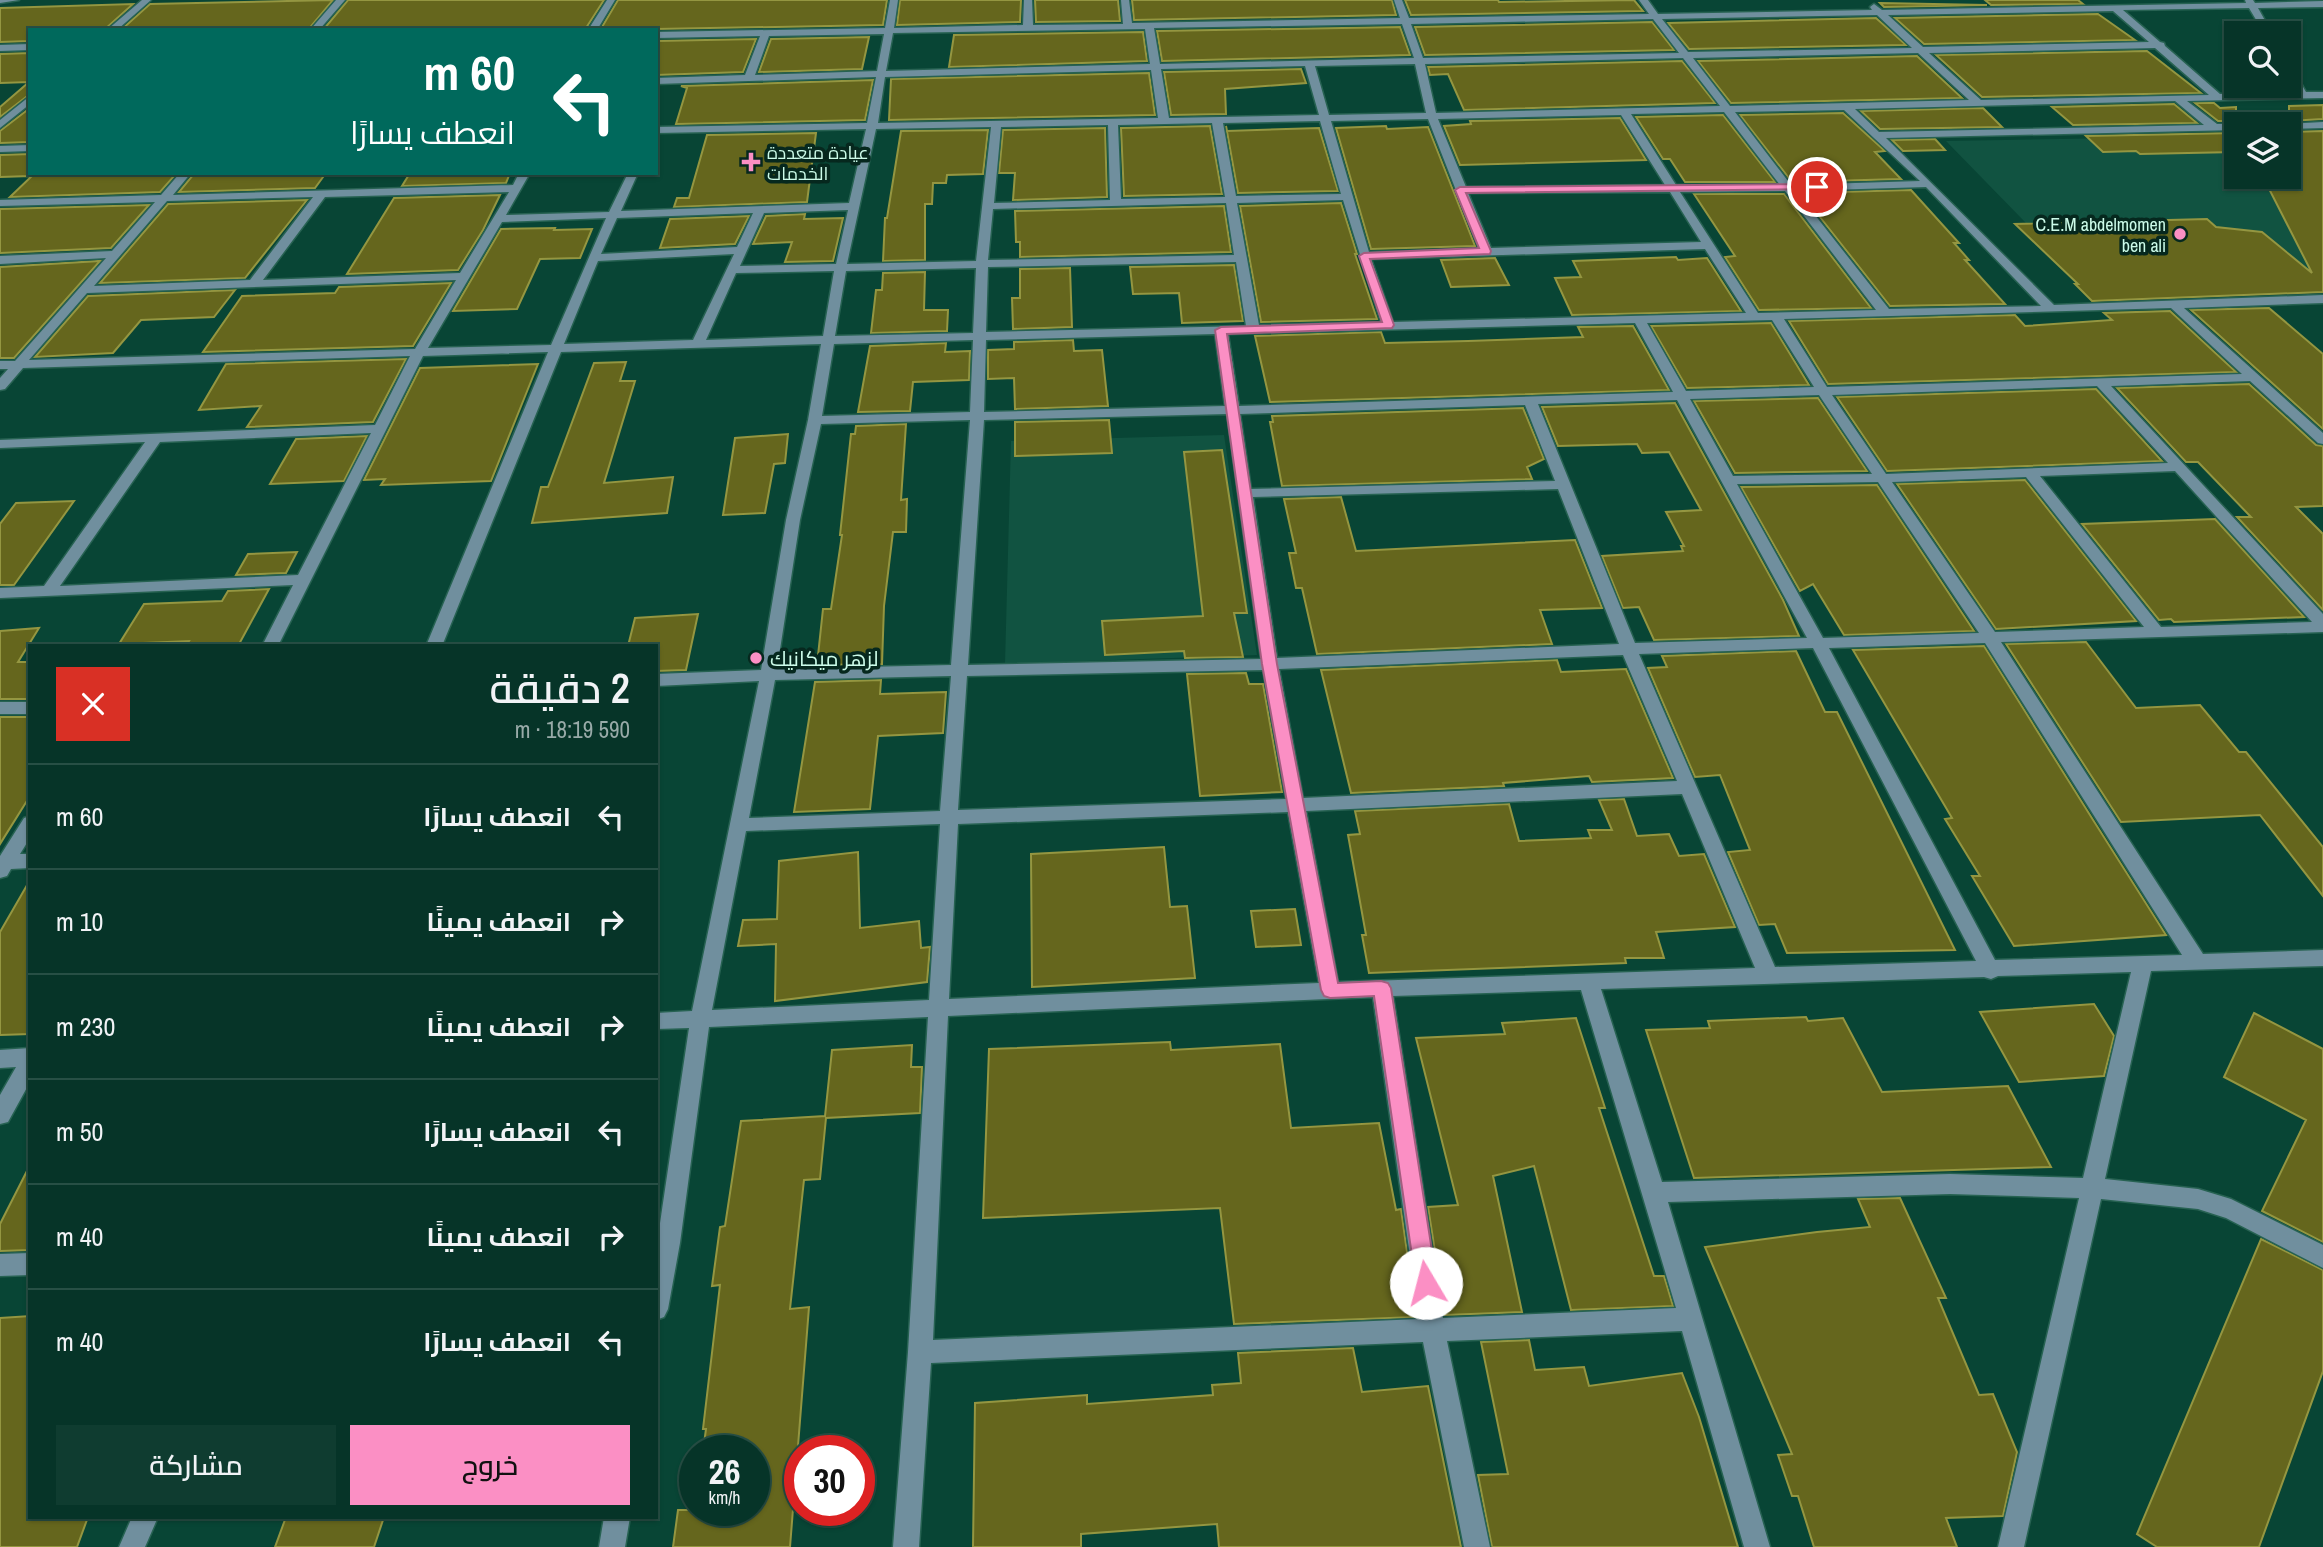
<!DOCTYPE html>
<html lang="ar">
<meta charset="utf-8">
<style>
:root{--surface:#063428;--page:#0f3c30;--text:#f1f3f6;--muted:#98aaa8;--line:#274f45;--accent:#fb8fc4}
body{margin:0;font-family:"Archivo Narrow",Cairo,sans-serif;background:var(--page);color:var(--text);direction:rtl;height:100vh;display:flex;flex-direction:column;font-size:26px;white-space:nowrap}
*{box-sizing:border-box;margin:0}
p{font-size:23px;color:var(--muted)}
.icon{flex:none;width:38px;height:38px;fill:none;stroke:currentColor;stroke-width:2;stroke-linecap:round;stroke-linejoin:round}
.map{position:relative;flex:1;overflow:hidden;direction:ltr}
.side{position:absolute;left:28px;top:644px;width:630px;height:875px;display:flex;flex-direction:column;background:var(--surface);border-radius:0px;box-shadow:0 2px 5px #0004,0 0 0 2px var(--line);direction:rtl}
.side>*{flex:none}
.banner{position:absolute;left:28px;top:28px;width:630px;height:147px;border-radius:0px;box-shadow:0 2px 5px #0004,0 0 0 2px var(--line);direction:rtl;background:#00695c;color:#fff;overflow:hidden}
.buttons{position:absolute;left:2224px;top:21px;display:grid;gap:14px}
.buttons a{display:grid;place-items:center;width:77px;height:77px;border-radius:0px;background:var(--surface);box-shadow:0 2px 5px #0004,0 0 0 2px var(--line);font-size:35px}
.speed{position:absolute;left:679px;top:1435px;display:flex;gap:14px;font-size:35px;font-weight:700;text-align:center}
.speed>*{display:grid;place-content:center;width:91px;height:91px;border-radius:50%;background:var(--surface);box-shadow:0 2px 5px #0004,0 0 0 2px var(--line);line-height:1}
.speed small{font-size:18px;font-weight:400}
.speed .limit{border:10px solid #d22;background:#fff;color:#111}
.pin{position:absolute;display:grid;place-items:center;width:60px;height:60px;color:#fff;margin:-30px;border:4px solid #fff;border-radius:50%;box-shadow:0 2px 7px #0007}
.me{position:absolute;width:77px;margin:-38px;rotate:352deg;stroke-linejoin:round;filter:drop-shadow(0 0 5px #0008)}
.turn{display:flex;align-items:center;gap:24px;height:147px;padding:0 28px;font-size:32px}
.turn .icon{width:91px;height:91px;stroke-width:2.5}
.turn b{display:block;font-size:49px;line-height:60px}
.round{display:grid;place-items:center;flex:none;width:74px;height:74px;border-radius:0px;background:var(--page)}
.headline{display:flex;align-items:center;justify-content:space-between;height:119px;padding:0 28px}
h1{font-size:42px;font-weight:600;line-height:52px}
.cta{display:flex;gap:14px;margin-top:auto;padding:14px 28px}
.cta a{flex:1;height:80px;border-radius:0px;background:var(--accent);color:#111;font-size:28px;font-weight:600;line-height:80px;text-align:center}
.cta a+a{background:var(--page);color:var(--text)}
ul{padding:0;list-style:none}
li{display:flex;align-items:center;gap:21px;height:105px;padding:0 28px;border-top:2px solid var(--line)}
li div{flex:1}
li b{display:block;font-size:26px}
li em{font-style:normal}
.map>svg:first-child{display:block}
.built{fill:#115341}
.building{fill:#65661d;stroke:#949641;stroke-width:2}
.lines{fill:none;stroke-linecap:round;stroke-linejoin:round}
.minor-casing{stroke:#276252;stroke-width:3}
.minor{fill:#708f9e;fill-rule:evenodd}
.route{fill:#fb8fc4;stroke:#a35d7f;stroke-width:2}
.poi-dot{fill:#fb8fc4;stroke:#06281e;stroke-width:2.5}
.labels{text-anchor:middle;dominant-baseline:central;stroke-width:7;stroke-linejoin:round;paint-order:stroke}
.far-poi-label{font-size:18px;fill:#ccfbe9;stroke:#06281e;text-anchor:start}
.poi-label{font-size:21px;fill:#ccfbe9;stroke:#06281e;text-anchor:start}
</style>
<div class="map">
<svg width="2323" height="1547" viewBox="0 0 2323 1547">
<rect width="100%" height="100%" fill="#084535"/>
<path class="built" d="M2323,134V292L2101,300L1946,141L2236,136V177H2289Z
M1224,435L1257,655L1005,664L1011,441Z"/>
<path class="building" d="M333,0L308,30H121L150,4Z
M348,0H604L586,28L323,30Z
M618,0H887L883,25L656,29V27H602Z
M900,0H1021L1020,22L897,25Z
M1035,0H1118L1120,21L1036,22Z
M1132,0H1392L1396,15L1134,20Z
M1405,0H1498L1499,2L1634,0L1643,11L1411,15Z
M1985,0H2078L2083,4L1991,5Z
M1880,3L1987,5L1884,7Z
M133,4L104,30H30V41L0,42V8Z
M2098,14L2135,40L1924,44L1895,18Z
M1876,18L1906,45L1689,49L1668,23Z
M1652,22L1674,50L1425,55L1415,27Z
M1400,27L1410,55L1162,61L1157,31Z
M1143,32L1147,61L949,67L954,35Z
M869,37L862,69L759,72L771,39Z
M756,39L743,72L656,75V41Z
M2147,51L2201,93L1982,97L1936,55Z
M30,53V94L0,117V107L29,82L0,83V54Z
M1917,56L1962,98L1731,103L1698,61Z
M1682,61L1715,103L1464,110L1448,74L1430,75L1428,67Z
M1301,69L1306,83L1225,89L1226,114L1171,115L1164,72Z
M1149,73L1155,115L889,120L891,79Z
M873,80L865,120L676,124L687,88L681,86Z
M2195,103H2214L2220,108L2236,107V121H2218Z
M2174,104L2197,123L2073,125L2052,107Z
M2323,105V119L2289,121V106Z
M30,108V142L0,143V131Z
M1983,108L2002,127L1880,129L1861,111Z
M1843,113L1885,151L1875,152L1901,179L1792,182L1740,115Z
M1723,115L1775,182H1685L1670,159H1663L1636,117Z
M1620,118L1646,160L1460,165L1444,126L1471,124L1470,121Z
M1210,126L1222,194L1124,196L1121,128Z
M1226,126L1227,131L1319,128L1338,191L1238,193Z
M1386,126L1387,129L1428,127L1475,246L1371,249L1336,128Z
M1105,128L1107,197L1013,200L1015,173H999L1003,130Z
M988,130L983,174L947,175L946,183H933L932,204H925V260L883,261L885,218H887L901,131Z
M2323,131V292L2092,301L2075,284H2078L2015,224L2207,219L2216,227L2262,232L2312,273L2263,177H2289V132Z
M816,133L807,202L674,207L677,198H689L707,135Z
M2236,133V152L2140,154L2136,151L2103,152L2086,136Z
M1935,139L1945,150L1903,151L1892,140Z
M30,154V176L0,177V155Z
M35,173H151L148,176L175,175L160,192L10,197Z
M326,173L315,188L179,192L193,175Z
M410,173H510L506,183L402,186Z
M1911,190L1959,243H1954L1969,260H1965L2005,304L1890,306L1801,193Z
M1694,194H1784L1871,308L1759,310L1725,257L1735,256Z
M500,195L483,230L458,270L347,274L394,198Z
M307,200L245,278L100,283L168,204Z
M1341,203L1357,254H1355L1377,319L1261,322L1240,206Z
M149,205L111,248L0,253V209Z
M1224,206L1231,252L1020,257V242H1016L1015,211Z
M805,214L804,219L843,218L833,261L785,262L792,242L753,244L766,216Z
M749,216L735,244L660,248L670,219Z
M555,228L554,230L592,229L580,258L540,259L517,309L453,311L501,229Z
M1676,257L1678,260L1707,258L1741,311L1572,315L1555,278L1581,277L1573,261Z
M1495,258L1509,285L1451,287L1441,260Z
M100,261L14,358H0V267Z
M1234,265L1243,321L1182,323L1179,293L1133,294L1130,267Z
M1070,268L1072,327L1013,329L1012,298H1020V269Z
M925,272L924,310H948L947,331L871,333L876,290H882L883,273Z
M451,283L413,346L203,352L242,296L335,293L339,287Z
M235,290L214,317L141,320L113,353L35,357L88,296Z
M2269,308L2323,354V429L2191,310Z
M2170,311L2236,372L1828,384L1789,321L2015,315L2025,326L2112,320L2104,313Z
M1771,323L1809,385L1687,388L1651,326Z
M1633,326L1669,390L1270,402L1255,336L1381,332L1385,343L1468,341L1583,337L1578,327Z
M1073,340L1074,351L1102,350L1108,406L1015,409L1014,378L988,379V350L1014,349V342Z
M946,343L945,352L970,351L969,380L913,382L910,411L858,412L870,346Z
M406,359L373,422L247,427L261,406L199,410L226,364Z
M626,362L620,381H635L604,483L673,477L667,513L532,523L541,487H548L594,363Z
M538,364L491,481L381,485L385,479L364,480L420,368Z
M2249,384L2316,445L2323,446V506L2296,507L2323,534V610L2237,517H2251L2198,462H2186L2117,388Z
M2096,389L2162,461L1887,471L1837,397Z
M1818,398L1867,471L1735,473L1694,401Z
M1675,403L1783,600L1799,636L1654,640L1639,607L1623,608L1602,556L1683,551L1681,546H1684L1666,512L1701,510L1669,452L1642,453L1637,444L1558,446L1542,407Z
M1523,408L1544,459L1527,467L1532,479L1282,486L1270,422H1273L1272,416Z
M1109,420L1112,453L1015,456V422Z
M906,424L901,500L907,499L906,532H893L884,606L882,664L817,665L823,609H831L842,535H840L851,434H855L856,426Z
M788,434L785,463L774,464L765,513L723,515L735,438Z
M367,436L344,481L270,484L296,439Z
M1222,450L1247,613H1234L1243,657L1185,658L1184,651L1105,655L1102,621L1203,616L1184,452Z
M2025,480L2136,621L1996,629L1897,484Z
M1877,485L1974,631L1844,635L1813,584L1800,591L1741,487Z
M1341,497L1356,551L1575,540L1602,608L1540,610L1552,644L1317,654L1302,588H1296L1289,553H1296L1284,499Z
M74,501L14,585H0V524L16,503Z
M2215,519L2304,617L2174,622L2171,619L2159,620L2082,524Z
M297,552L286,573L236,575L248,554Z
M269,589L238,646H186L189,641L119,644L144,604L222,601L228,591Z
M698,614L686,670L656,671V646H628L635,618Z
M39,628L18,662H30V699H0V631Z
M2086,642L2136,708L2200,705L2239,752H2246L2323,847V896L2260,815L2121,822L2006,644Z
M1984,646L2095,823L2166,935L2014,946L1972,876H1980L1945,819L1952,818L1853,650Z
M1796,651L1825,712H1837L1955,950L1787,953L1775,924L1759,925L1728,852L1750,850L1720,775L1695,777L1648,668L1667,667L1662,656Z
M1557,660L1561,672L1626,669L1673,778L1592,782L1589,776L1503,783L1504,786L1351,793L1321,670Z
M1246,673L1249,684H1263L1282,792L1200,796L1187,674Z
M881,680L880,694L946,692L943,733L878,736L870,809L794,812L815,682Z
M0,717H30V796L0,844Z
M1624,799L1637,836L1669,834L1679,856L1704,854L1735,927L1656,932L1664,958H1625L1626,963L1369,973L1362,935H1366L1348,835L1360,834L1355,811L1509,804L1519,841L1591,838L1588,830H1612L1599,800Z
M1164,847L1170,907L1187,906L1195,978L1032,987L1031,854Z
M858,852L860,928L919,921L921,948L930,947L927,982L775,1001L776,944L738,946L743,920L777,919L779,861Z
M30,880V1034L0,1035V932Z
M1295,909L1301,945L1256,947L1251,911Z
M2094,1004L2114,1036L2104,1076L2019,1082L1980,1012Z
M2254,1013L2323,1049V1242L2262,1211L2306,1120L2224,1077Z
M1806,1017L1808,1021L1843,1018L1882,1092L2008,1086L2051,1167L1694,1178L1646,1030L1710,1028L1708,1021Z
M1576,1018L1605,1108H1599L1654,1276H1664L1673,1306L1571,1310L1534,1166L1493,1176L1522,1312L1445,1315L1428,1207L1458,1205L1416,1038L1505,1034L1502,1023Z
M1170,1042L1171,1050L1280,1044L1291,1128L1379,1123L1396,1210L1401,1209L1416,1317L1234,1324L1220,1208L983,1218L989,1049Z
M912,1045L911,1067H922L920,1113L826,1118L820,1179L804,1180L790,1309L809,1307L790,1547H673L678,1510H754V1451H703L706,1429H703L720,1285L712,1286L720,1227L725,1226L741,1121L825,1116L832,1050Z
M30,1165V1250L0,1251V1224Z
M1900,1198L1946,1298H1938L1979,1395L1993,1394L2017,1452L2003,1516L1946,1518L1957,1547H1814L1798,1496H1792L1778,1455L1792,1454L1705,1247L1817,1232L1870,1227L1858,1199Z
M2261,1239L2323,1270V1371L2259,1547H2157L2137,1534Z
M30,1316V1517H88L77,1547H0V1318Z
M1529,1340L1535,1370L1584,1367L1589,1386L1682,1373L1699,1417L1738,1547H1492L1478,1475L1508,1474L1481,1342Z
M1353,1348L1362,1392L1428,1386L1461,1547H1219L1217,1524L1081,1534V1547H973L975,1403L1087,1395V1404L1213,1395L1212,1385L1241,1383L1238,1353Z
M286,1517H384L374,1547H275Z"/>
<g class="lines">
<defs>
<path id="minor" d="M0,0H19L0,3Z
M142,0H151L117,30H107Z
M336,0H345L319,30H310Z
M607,0H615L597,30H588Z
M890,0H898L894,28L1023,25L1024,0H1032L1033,25L1123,24L1121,0H1129L1132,23L1400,18L1394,0H1402L1409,18L1649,14L1639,0H1648L1658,14L1872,10L1870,7L1874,4L1882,10L2246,3L2245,0H2253L2255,3L2323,1V7L2258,8L2272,33H2264L2249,8L2123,10L2160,42L2164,43L2165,46L2220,94L2297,93L2289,79V67L2292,68L2306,92H2323V98L2187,101L2217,124H2237L2236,130L1886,138L2054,305L2323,295V303L2184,308L2323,433V444L2318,443L2250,381L2111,386L2323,614V632L2001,642L2203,954L2323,950V966L2151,971L2105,1179L2198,1189L2231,1199L2323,1245V1268L2226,1218L2198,1209L2101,1199L2024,1547H1998L2079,1198L1950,1194L1668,1202L1770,1547H1744L1682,1331L1447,1341L1490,1547H1464L1423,1342L931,1363L919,1547H893L908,1352L928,1017L709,1027L680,1243L668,1309L664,1317L656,1320V1250L689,1028L656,1029V1013L692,1011L759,681L656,686V674L761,670L786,520L808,420L821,344L561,352L442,646H426L548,352L423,356L278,646H262L293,585L0,598V588L44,586L145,442L0,448V440L375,425L410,356L23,368L5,389L0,390V378L8,369H0V361H15L106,258L0,264V256L112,251L155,202L0,206V200L161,195L180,173H191L173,195L513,185L519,173H530L506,215L609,212L628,173H638L621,211L849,203L866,129L656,133V127L867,123L876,77L656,84V78L745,75L760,36L656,38V32L885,28ZM2113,11L2149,42L1923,47L1888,15ZM1877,15L1912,48L1688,52L1662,19ZM1653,19L1679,53L1423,58L1411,24ZM1402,24L1414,58L1160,64L1154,28ZM1145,29L1150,64L886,71L893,33ZM884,34L877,71L755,75L769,36ZM2155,48L2209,95L1981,100L1929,53ZM1918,53L1969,100L1730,106L1693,58ZM1683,58L1720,106L1436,113L1425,64ZM1415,64L1426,113L1329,115L1315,66ZM1305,66L1319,115L1169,118L1161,69ZM1151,70L1158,118L878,123L885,77ZM2175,101L2204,125L1879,132L1855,109ZM1844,110L1920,181L1791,185L1735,112ZM1724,112L1780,185H1676L1631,114ZM1621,115L1665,185L1466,187L1438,119ZM1428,119L1479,249L1369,252L1331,121ZM1320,121L1341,194L1236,196L1223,123ZM1212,123L1225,197L1121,199L1118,125ZM1108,125L1110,200L994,203L1001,127ZM991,127L976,261L847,264L876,129ZM1926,187L2041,306L1889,309L1796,191ZM1785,191L1876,310L1758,313L1680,192ZM509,192L460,273L263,280L325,197ZM1670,192L1701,242L1491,248L1468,193ZM313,197L250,280L94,286L167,201ZM1343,200L1381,322L1259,325L1237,203ZM1226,203L1234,255L988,260L993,209ZM848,210L836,264L740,266L764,213ZM753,213L737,247L601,254L617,218ZM606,218L551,345L428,348L502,222ZM1705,249L1746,313L1393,322L1371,259ZM734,254L693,340L564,344L598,261ZM1236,262L1246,326L986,332L988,267ZM976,268L973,333L835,336L846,271ZM834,271L823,336L706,340L736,273ZM456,280L415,349L29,360L87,293ZM2171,308L2242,374L1827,387L1784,319ZM1772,320L1814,387L1686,391L1647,323ZM1635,323L1673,392L1239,406L1228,334ZM1215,334L1225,406L984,412L986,340ZM973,340L970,412L822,416L834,344ZM2097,386L2168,463L1886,474L1832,395ZM1819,395L1872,474L1733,476L1690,399ZM1677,400L1807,638L1635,643L1538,404ZM1525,405L1555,481L1251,489L1240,414ZM1227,414L1261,659L968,665L984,420ZM970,420L951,665L777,669L800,520L821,424ZM371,433L298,575L60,586L160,442ZM2175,471L2312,622L2161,627L2040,476ZM2026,477L2144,627L1995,632L1892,482ZM1878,482L1979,633L1823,638L1737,484ZM1558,489L1619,644L1277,658L1253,497ZM1985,643L2182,955L1995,960L1829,648ZM1813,648L1976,961L1775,967L1639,654ZM1623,655L1677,781L1303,798L1279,669ZM1263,670L1286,799L958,810L967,676ZM951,676L940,811L749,818L775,680ZM1682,794L1755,968L1338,982L1306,811ZM1288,812L1319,983L949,999L958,824ZM940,824L929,1000L712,1010L746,831ZM2131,972L2083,1178L1950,1174L1662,1182L1601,989L1984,977L1991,979L1998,976ZM1581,990L1676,1308L1443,1318L1393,996ZM1373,997L1419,1319L933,1340L948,1016Z
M30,44V50L0,51V45Z
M30,96V104L0,128V120Z
M2323,122V128L2289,129V124H2285Z
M30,145V151L0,152V146Z
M0,702H30V714H0Z
M30,816V838L20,854H30V868L11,869L7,876L0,878V856L24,818Z
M30,1048V1082L8,1122L0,1124V1095L16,1067L0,1068V1050Z
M30,1253V1275L0,1276V1254Z
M132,1517H158L145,1547H119Z
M604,1517H630L625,1547H599Z"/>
</defs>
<use href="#minor" class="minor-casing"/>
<use href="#minor" class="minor"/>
</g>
<path class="route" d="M1817,184L1822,187L1820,189L1466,193L1491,251L1490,254L1370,259L1394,325L1392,328L1227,334L1277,664L1338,983L1381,981L1388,983L1391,988L1437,1283L1434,1290L1426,1293L1419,1290L1416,1283L1374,996L1330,998L1324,996L1321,990L1262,664L1215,330L1221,327L1382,322L1359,256L1364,253L1479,248L1455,190L1460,187Z"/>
<g class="poi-dot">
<path d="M747.5 151.5h7v7h7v7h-7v7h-7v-7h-7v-7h7z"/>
<circle cx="2180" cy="234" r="7"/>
<circle cx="756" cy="658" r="7"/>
</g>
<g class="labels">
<g class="far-poi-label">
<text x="767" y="152">عيادة متعددة<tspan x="767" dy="21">الخدمات</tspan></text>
<text x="2166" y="224" text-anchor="end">C.E.M abdelmomen<tspan x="2166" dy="21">ben ali</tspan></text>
</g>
<g class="poi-label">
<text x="770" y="658">لزهر ميكانيك</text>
</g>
</g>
</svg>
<div class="buttons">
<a><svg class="icon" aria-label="search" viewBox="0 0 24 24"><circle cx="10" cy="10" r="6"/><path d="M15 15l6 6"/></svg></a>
<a><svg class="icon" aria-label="layers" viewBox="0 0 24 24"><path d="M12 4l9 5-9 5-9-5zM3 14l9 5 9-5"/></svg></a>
</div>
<div class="speed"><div>26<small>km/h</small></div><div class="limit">30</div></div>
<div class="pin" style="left:1817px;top:187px;background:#d93025"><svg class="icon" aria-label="arrive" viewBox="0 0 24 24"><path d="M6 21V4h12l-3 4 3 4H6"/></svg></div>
<svg class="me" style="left:1426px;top:1283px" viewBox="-20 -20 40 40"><circle r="19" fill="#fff"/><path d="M0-13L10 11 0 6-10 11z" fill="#fb8fc4"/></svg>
<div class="banner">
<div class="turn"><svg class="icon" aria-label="left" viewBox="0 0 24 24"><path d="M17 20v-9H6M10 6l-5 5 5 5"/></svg><div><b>60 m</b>انعطف يسارًا</div></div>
</div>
<section class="side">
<div class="headline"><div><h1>2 دقيقة</h1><p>590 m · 18:19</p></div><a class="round" style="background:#d93025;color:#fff"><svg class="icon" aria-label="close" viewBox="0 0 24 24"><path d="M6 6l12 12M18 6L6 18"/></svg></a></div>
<ul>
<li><svg class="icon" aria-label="left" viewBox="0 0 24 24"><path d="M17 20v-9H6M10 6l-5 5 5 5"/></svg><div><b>انعطف يسارًا</b></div><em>60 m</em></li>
<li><svg class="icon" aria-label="right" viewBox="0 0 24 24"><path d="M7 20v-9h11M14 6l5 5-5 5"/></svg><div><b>انعطف يمينًا</b></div><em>10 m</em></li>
<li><svg class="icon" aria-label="right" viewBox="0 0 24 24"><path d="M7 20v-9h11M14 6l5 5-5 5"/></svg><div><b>انعطف يمينًا</b></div><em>230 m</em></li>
<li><svg class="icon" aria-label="left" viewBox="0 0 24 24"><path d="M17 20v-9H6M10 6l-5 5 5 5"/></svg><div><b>انعطف يسارًا</b></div><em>50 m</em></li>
<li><svg class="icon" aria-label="right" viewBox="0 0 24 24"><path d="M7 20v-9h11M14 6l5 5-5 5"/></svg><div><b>انعطف يمينًا</b></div><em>40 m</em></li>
<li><svg class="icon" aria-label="left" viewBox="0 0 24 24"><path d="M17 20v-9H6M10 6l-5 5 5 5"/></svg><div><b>انعطف يسارًا</b></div><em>40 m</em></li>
</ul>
<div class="cta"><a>خروج</a><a>مشاركة</a></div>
</section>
</div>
